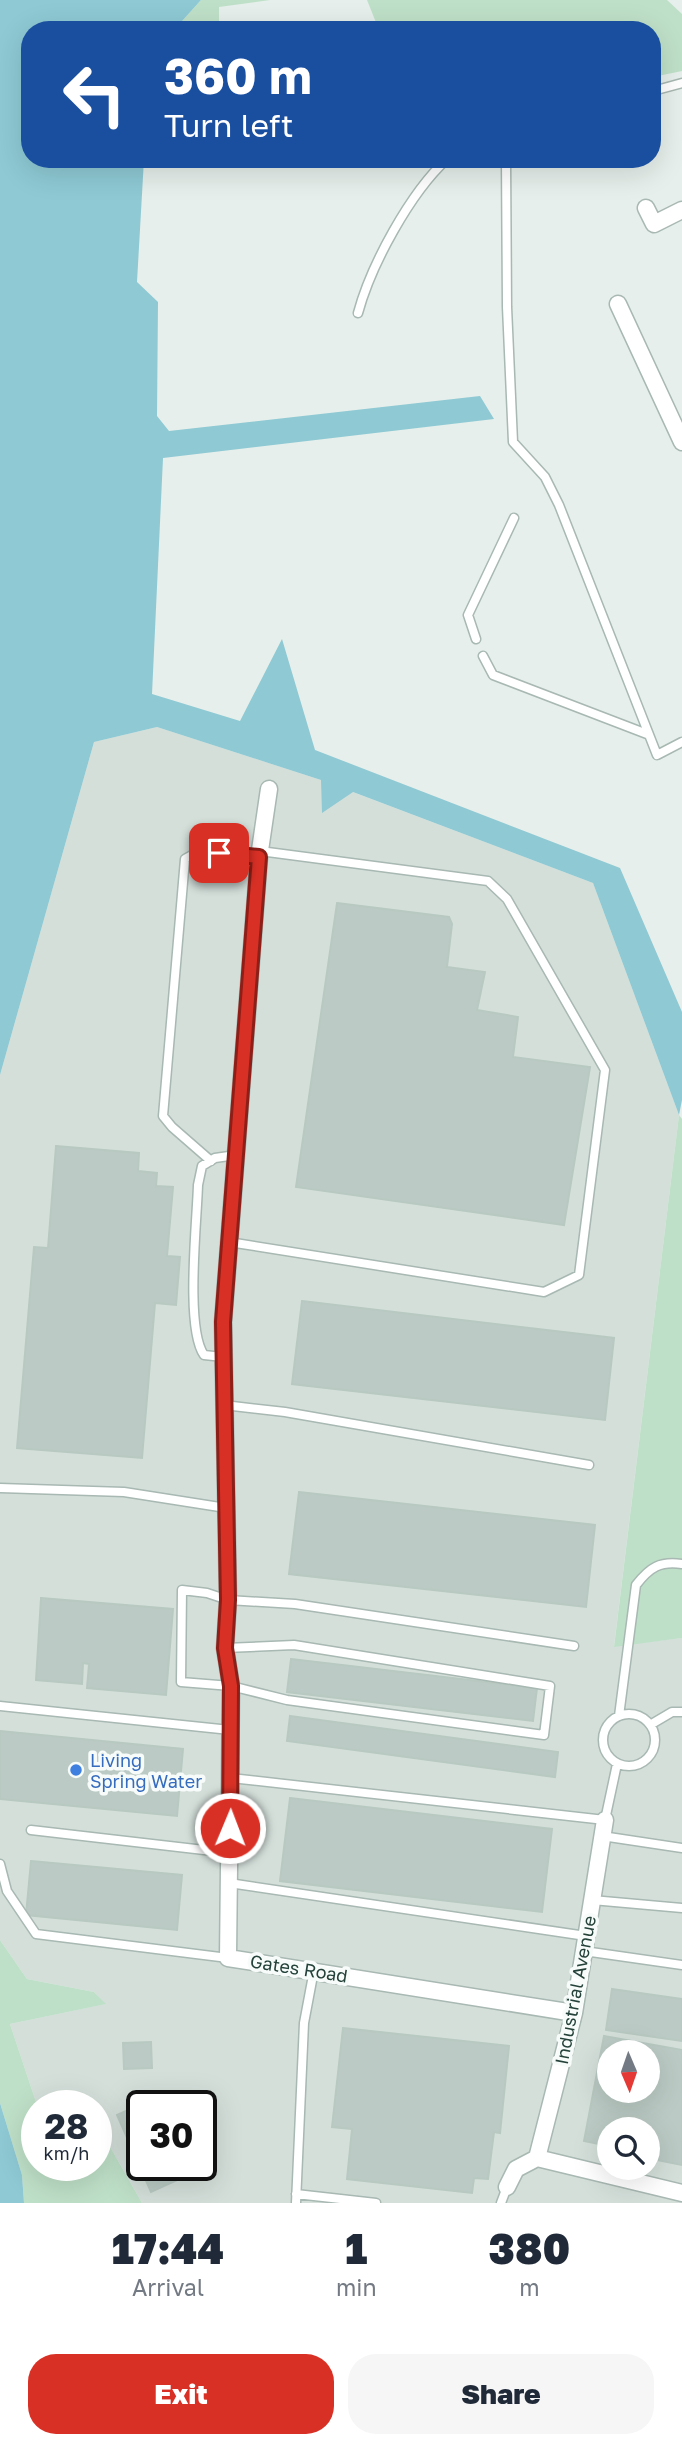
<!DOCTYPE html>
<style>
:root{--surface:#fff;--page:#f6f6f7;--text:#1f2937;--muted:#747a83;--accent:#d93025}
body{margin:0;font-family:"Golos Text",sans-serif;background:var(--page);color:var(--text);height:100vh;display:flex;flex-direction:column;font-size:26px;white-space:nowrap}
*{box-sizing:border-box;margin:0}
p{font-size:23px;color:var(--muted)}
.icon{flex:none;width:38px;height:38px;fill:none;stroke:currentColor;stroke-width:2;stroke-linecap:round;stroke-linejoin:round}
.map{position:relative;height:2203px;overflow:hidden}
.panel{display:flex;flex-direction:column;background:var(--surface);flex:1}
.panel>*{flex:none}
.hud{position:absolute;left:21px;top:21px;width:640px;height:147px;border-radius:28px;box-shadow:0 7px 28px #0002;background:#1a4fa0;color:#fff;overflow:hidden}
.needle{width:46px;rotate:178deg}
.tools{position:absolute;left:597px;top:2040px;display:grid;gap:14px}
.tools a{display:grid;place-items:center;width:63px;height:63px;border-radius:50%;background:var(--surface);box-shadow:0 7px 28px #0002;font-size:35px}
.speed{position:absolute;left:21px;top:2090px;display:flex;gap:14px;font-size:35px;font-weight:700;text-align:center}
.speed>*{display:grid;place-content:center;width:91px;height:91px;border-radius:50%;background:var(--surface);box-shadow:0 7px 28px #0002;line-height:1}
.speed small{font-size:18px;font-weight:400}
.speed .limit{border:4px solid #111;border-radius:10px;background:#fff;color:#111}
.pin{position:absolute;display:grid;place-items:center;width:60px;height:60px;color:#fff;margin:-30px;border-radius:14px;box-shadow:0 4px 10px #0006}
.me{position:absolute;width:77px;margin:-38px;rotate:1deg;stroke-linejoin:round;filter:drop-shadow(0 0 5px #0008)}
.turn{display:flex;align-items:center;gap:24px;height:147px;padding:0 28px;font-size:32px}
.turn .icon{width:91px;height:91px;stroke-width:2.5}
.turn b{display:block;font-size:49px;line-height:60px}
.eta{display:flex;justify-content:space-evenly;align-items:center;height:119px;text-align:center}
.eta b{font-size:42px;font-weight:800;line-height:49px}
.cta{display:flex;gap:14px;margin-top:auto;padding:14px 28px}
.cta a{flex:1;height:80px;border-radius:28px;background:var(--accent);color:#fff;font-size:28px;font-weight:800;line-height:80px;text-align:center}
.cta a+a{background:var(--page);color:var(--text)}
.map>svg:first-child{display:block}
.built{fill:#d4dfda;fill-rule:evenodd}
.green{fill:#bfe0c8}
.water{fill:#8ec9d4}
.building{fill:#bbcac4;stroke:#b8c9c2;stroke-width:2;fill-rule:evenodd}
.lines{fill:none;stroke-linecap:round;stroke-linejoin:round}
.lane-casing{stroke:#a8b8b2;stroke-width:11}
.street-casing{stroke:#a8b8b2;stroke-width:19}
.lane{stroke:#fff;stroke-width:8}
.street{stroke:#fff;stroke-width:16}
.route-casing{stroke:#8d1f18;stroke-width:18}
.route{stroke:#d93025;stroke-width:12}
.shop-dot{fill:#3f7fe0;stroke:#f7fbf9;stroke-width:2.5}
.labels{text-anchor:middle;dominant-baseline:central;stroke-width:7;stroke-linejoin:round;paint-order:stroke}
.shop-label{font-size:18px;fill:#366cbe;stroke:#f7fbf9;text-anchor:start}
.street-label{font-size:18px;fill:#24423a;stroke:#f7fbf9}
</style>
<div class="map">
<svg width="682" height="2203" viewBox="0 0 682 2203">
<rect width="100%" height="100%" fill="#e6efeb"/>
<path class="built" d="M157,727L321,780L593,883L679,1115L614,1646L682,1638V2203H142L104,2136H96V2105H37L10,2024L105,2004L94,1992L27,1979L0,1940V1075L94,742ZM609,2053H648V2091H609ZM142,2105H201V2165H142ZM609,2130H648V2168H609Z"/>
<path class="green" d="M201,0H270L219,7V30H174Z
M367,0H667L682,14V71L653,77V30H379Z
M679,1115L682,1119V1638L614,1647Z
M0,1940L27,1979L94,1992L106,2004L10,2024L37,2105V2165H96V2136H104L142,2203H24L22,2175L0,2103Z"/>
<path class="water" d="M0,0H201L174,30H30V159H144L137,282L158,302L157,416L169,431L480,396L494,419L163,458L152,694L240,721L282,639L315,750L620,868L682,1012V1100L679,1115L593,883L353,792L322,813L321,780L157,727L94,742L0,1075Z
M0,2103L22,2175L24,2203H0Z"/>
<path class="building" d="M337,903L449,917L452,924L447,967L485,972L477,1010L518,1017L513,1057L590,1067L564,1225L296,1187Z
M56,1146L139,1153L138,1171L157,1173L156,1186L173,1187L167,1256L180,1257L176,1305L155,1303L142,1458L17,1448L34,1247L48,1248Z
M302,1301L614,1338L605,1420L292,1384Z
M299,1492L595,1525L586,1607L289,1574Z
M41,1598L173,1609L166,1695L87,1688L89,1664L83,1663L82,1684L36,1680Z
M291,1659L537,1688L533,1721L287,1692Z
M290,1716L558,1752L555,1777L287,1741Z
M0,1731L183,1749L177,1816L0,1799Z
M290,1798L552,1829L542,1912L280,1881Z
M31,1861L182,1875L177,1930L26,1915Z
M612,1989L682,1999V2041L606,2030Z
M343,2028L509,2046L500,2133L494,2132L488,2179L474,2178L472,2193L347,2179L352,2129L332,2127Z
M604,2036L682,2050V2165L657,2160L658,2154L648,2152V2130H609V2146L584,2141ZM609,2053H648V2091H609Z
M151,2042L152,2068L124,2069L123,2043Z
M152,2099L154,2105H142V2165H181L186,2176L151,2192L117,2115Z"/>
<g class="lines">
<defs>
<path id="lane" d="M653,91L682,83
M506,159L507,307L513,442L545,477L559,505L657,755L682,742
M358,313C371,265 410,193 447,159
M476,639L468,615L514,518
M483,656L493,675L647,734
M211,1161L172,1127L163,1116L185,859L199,851L259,857
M229,1242L544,1292L579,1275L605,1070L507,899L488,881L260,851
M223,1357L204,1355C185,1328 197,1221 198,1185L202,1166L215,1158L236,1155
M224,1405L285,1412L589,1465
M0,1488L124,1492L226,1508
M225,1648L294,1645L550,1686L544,1735L287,1700L231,1686L181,1682L182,1590L207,1593L228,1600L295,1604L574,1646
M0,1706L230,1730
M603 1740a26 26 0 1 1 52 0a26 26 0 1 1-52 0Z
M619,1716L636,1585C650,1567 660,1561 682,1564
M650,1725L672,1712H682
M231,1778L605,1820L617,1764
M31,1830L230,1853
M602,1836L682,1848
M0,1864L7,1891L36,1934L228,1958
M229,1883L586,1936
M592,1900L682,1908
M584,1951L682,1965
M296,2194L376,2203
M296,2203L304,2023L314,1970
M501,2203L507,2187"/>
<path id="street" d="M646,208L654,224L682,210
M618,304L682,442
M269,789L259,857L223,1322L228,1600L225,1648L231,1686L228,1958L574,2013
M537,2158L574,2013L605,1820
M507,2187L516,2169L537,2158L682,2193"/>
</defs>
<use href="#lane" class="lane-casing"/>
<use href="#street" class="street-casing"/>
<use href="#lane" class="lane"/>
<use href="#street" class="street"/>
</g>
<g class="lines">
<defs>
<path id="route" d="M219,853L259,857L223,1322L228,1600L225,1648L231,1686L230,1828"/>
</defs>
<use href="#route" class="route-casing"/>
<use href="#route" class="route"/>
</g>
<circle class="shop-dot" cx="76" cy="1770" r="7"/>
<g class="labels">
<g class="shop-label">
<text x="90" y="1760">Living<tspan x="90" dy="21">Spring Water</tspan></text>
</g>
<g class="street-label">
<text transform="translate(299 1968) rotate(9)">Gates Road</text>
<text transform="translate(575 1990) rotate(-79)">Industrial Avenue</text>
</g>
</g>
</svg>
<div class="tools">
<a><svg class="needle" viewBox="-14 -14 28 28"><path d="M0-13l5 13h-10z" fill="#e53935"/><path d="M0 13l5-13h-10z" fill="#747a83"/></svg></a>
<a><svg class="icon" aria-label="search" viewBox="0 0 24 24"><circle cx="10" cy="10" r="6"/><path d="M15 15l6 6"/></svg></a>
</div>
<div class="speed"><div>28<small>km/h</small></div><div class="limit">30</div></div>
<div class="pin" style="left:219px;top:853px;background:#d93025"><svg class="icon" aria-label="arrive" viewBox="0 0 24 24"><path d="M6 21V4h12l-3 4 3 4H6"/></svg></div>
<svg class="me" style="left:230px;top:1828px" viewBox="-20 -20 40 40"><circle r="17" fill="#d93025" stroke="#fff" stroke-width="3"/><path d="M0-11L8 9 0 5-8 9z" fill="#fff"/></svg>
<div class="hud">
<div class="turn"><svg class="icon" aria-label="left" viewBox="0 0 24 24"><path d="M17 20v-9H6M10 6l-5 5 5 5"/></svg><div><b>360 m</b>Turn left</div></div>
</div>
</div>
<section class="panel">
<div class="eta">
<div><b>17:44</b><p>Arrival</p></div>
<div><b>1</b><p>min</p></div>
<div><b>380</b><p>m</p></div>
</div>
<div class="cta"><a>Exit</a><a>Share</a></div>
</section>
